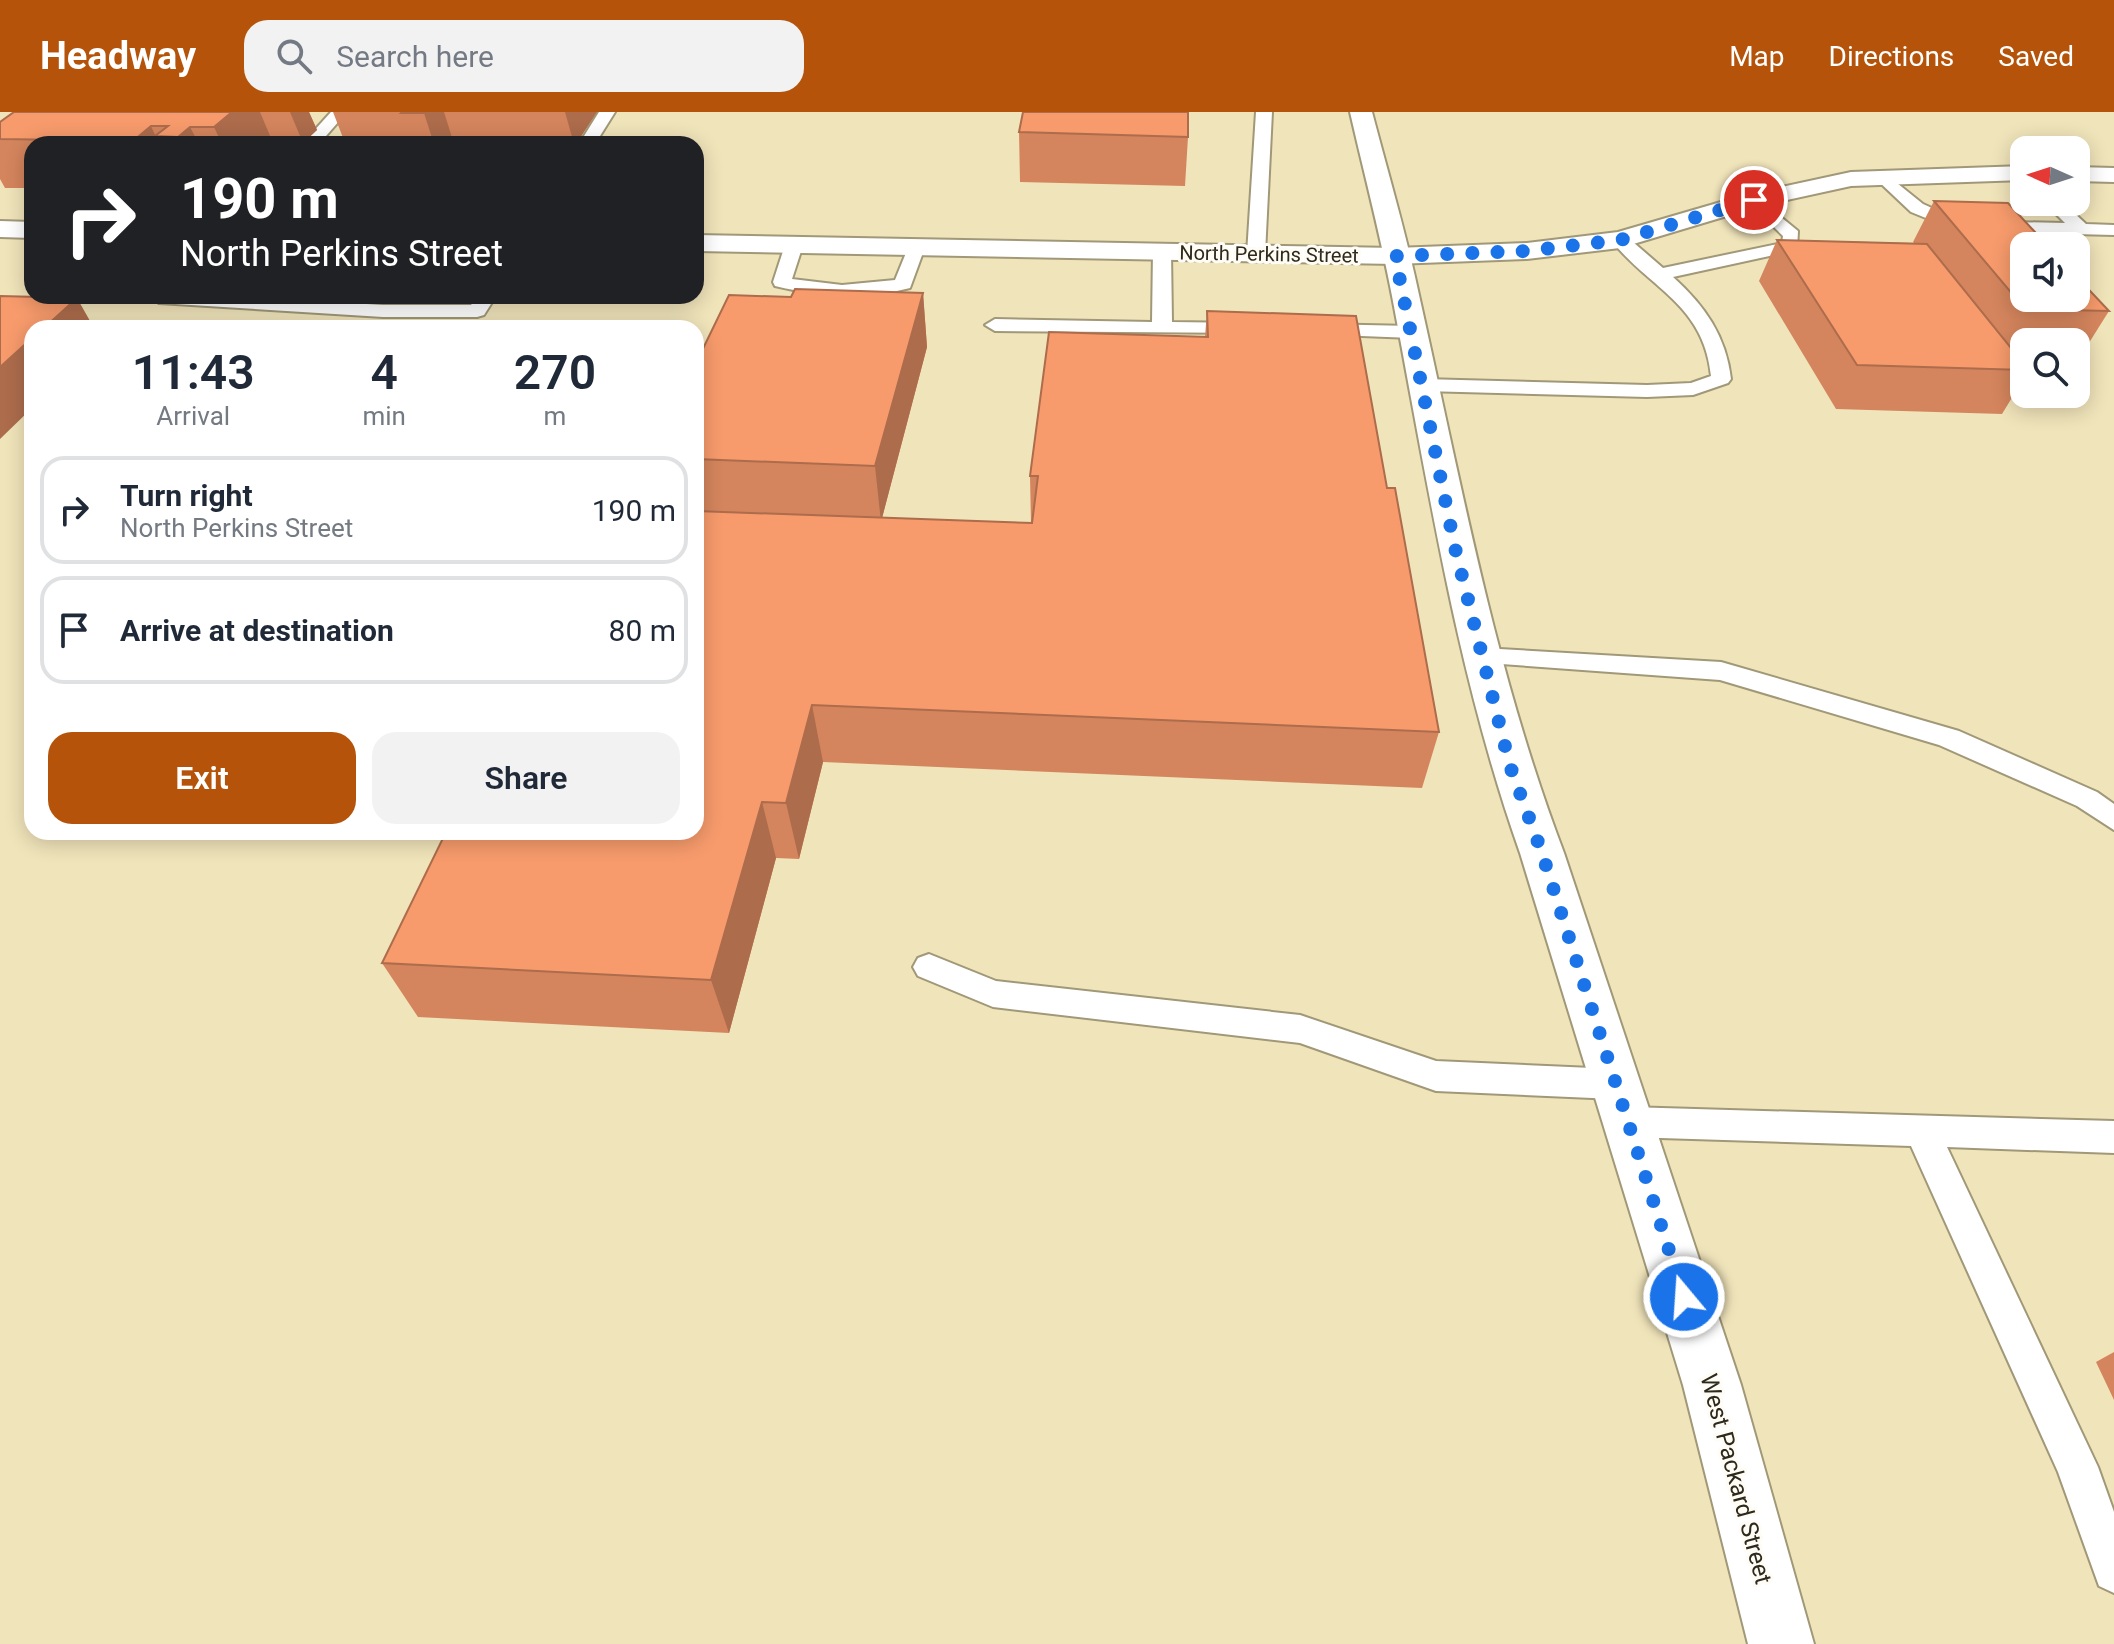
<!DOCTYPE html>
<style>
:root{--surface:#fff;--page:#f2f2f3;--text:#1f2937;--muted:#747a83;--line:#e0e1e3;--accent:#b45309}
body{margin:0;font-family:Roboto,sans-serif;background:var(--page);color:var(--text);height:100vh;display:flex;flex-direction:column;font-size:30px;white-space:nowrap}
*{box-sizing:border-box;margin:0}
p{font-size:26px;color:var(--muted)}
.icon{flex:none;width:44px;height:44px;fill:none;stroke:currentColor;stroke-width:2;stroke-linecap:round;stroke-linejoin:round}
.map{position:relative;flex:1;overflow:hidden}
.drawer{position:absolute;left:24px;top:208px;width:680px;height:520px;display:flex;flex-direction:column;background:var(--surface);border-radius:24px;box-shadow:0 4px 20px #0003}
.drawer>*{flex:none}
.top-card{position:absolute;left:24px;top:24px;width:680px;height:168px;border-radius:24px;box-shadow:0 4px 20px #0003;background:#202124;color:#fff;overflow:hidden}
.needle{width:52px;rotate:273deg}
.tools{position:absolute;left:2010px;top:24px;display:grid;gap:16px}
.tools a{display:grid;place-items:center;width:80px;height:80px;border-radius:16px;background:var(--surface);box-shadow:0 4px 20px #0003;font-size:40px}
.pin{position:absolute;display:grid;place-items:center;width:68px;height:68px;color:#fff;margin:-34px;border:4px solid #fff;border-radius:50%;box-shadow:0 2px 8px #0007}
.me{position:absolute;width:88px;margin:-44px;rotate:342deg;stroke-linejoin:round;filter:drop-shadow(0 0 6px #0008)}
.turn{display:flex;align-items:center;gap:28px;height:168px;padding:0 24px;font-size:36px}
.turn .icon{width:104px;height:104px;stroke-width:2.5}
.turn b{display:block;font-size:56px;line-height:68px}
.eta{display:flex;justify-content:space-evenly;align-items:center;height:136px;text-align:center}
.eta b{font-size:48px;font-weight:600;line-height:56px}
.action{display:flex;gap:16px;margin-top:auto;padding:16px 24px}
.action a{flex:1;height:92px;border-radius:24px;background:var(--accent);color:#fff;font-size:32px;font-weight:600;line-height:92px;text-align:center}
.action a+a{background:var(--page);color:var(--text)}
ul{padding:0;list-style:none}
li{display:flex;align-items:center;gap:24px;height:108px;margin:0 16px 12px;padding:0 8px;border:4px solid var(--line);border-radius:24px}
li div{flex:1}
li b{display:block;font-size:30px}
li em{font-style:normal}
header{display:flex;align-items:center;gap:48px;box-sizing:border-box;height:112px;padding:0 40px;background:var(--accent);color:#fff}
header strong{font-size:38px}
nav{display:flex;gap:44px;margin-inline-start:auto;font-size:28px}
.search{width:560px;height:72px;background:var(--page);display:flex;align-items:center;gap:20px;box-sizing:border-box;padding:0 28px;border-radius:24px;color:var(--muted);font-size:30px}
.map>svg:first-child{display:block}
.built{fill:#f0e4ba;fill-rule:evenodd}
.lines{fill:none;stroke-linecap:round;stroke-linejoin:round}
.lane-casing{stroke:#a19878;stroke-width:4}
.street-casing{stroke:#a19878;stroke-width:4}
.secondary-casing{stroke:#a19878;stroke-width:4}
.lane{fill:#fff;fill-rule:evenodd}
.street{fill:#fff;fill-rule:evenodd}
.secondary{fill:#fff;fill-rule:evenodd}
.wall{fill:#d4855d}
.shaded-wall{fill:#ad6c4c}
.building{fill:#f79b6c;stroke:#ad6c4c;stroke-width:2}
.route{stroke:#1a73e8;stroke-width:14;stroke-dasharray:0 25.2}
.labels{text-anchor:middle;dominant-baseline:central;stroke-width:6;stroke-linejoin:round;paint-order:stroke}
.far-street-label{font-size:20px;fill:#2d291c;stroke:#fefcf5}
.street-label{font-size:24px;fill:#2d291c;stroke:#fefcf5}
</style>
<header>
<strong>Headway</strong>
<div class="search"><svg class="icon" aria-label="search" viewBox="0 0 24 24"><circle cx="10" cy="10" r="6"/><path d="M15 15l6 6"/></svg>Search here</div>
<nav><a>Map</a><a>Directions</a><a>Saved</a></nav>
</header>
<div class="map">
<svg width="2114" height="1532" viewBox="0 0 2114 1532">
<rect width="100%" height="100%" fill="#f9efcd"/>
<path class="built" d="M0,0H2114V1532H0ZM32,32H696V184H32ZM2024,38H2076V90H2024ZM2024,134H2076V186H2024ZM32,216H696V720H32ZM2024,230H2076V282H2024Z"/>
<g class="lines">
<defs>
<path id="lane" d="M331,0H347L319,32H302Z
M599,0H615L595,32H579Z
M1256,0H1272L1265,142L1256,147L1247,142Z
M1882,59L1923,92L1961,109L2065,111L2044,90H2062L2086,112L2114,113V123L1958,119L1911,100L1876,67L1874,64Z
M1754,83L1798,119L1797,138L1673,165C1705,194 1726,224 1731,267L1728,271L1693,283L1647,285L1423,279L1413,273L1423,267L1647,273L1691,271L1711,264C1704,192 1650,177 1611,128L1620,123L1626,124L1663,156L1782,131L1783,124L1746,88Z
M794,128L803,133L792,167L842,173L895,168L910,131H922L925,135L910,176C864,188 821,185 775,174L773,170L785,133Z
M1162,135L1171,140L1172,210L1246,211L1253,213L1256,217L1253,221L995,219L985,213L995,207L1152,210L1153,140Z
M234,184L383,193H471L478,184H496L484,203L477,205H383L159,191L150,185Z
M1318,212L1412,214L1422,220L1412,226L1311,222L1308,218Z
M1482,536L1721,550L1959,619L2097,680L2114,692V718L2077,694L1939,633L1720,568L1473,550L1469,544L1473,538Z
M929,842L996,869L1300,903L1436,949L1615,957L1627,962L1632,972L1627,982L1615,987L1436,979L1300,931L993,895L918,864L913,855L918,846Z
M1628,995L2114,1009V1041L1947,1035L2098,1355L2114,1400V1481L2099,1474L2058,1360L1911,1034L1628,1025L1616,1021L1611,1010L1616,999Z"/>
<path id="street" d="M1350,0H1372C1388,61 1406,121 1419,183C1461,371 1495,560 1564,741L1741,1273L1814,1532H1748L1683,1273L1520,741C1456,560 1428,372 1392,184C1380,122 1364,61 1350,0Z"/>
<path id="secondary" d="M2024,54V68L1851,74L1760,94L1620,136L1527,147L1395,152L696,139V123L1395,136L1527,131L1618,120L1745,83L1851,60Z
M2076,55L2114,56V70L2076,69Z
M0,109L32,110V126L0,125Z"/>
</defs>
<use href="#lane" class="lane-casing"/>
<use href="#street" class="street-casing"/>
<use href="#secondary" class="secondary-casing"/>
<use href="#lane" class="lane"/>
<use href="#street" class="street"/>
<use href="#secondary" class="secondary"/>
</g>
<path class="wall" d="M14,0H309L317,18L303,31L32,32V76H5L0,67V10Z
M333,0H597L576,32L345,31Z
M1019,20L1188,25L1185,74L1020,70Z
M1934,89L2109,199L2082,242H2076V230H2024V240H2014L2024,252V266L2002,302L1836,297L1759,169L1777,128L1914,131L1913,130Z
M923,181L927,235L882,406L1031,411L1030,364L1205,225L1207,199L1387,376L1439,620L1422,676L823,650L799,747L776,746L729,921L418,905L382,851L696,720V251Z
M2114,1240V1288L2096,1250Z"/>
<path class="shaded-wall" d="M232,0H260L273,31L271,32H222L214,15Z
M290,0H309L317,18L303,31Z
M425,0H444L454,32H434L424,1Z
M565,0H597L576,32H574Z
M151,14L159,32H135L133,29Z
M190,15L199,32H182L178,25Z
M923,181L927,235L881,410L875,354Z
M77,186L94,216H44Z
M32,226V296L0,327V255Z
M812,593L823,650L799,747L786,691Z
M762,690L776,746L729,921L711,868Z"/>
<path class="building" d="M14,0H232L214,15H190L178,25L155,24L168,14H151L133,29L0,27V10Z
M402,0H425L424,1H401Z
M1023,0H1188V25L1019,20Z
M1934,89L2008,91L2048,134H2024V186H2076V164L2109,199L2025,197Z
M1777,128L1927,132L2024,252V258L1857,253Z
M795,177L923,181L875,354L696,347V251L729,183L791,185Z
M0,184L77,186L44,216H32V226L0,255Z
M1207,199L1356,204L1387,376H1395L1439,620L812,593L786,691L762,690L711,868L382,851L446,720H696V399L1032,411L1038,364H1030L1049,220L1208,225Z"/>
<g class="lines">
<path class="route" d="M1684,1185L1542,741L1510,654L1455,436L1395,144L1527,139L1620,128L1754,88"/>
</g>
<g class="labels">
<g class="far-street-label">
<text transform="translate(1269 142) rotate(1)">North Perkins Street</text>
</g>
<g class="street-label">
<text transform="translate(1736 1367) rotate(75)">West Packard Street</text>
</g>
</g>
</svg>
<div class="tools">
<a><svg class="needle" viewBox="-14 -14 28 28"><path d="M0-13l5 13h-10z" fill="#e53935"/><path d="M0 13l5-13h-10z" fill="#747a83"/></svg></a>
<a><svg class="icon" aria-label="sound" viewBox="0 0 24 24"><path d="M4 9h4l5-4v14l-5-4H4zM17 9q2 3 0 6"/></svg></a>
<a><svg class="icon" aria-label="search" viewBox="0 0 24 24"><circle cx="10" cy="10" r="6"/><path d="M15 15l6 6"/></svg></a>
</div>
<div class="pin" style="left:1754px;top:88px;background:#d93025"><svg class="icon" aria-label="arrive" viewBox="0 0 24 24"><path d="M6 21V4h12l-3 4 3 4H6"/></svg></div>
<svg class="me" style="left:1684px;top:1185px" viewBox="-20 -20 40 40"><circle r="17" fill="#1a73e8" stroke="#fff" stroke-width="3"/><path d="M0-11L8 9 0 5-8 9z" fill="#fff"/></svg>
<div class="top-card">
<div class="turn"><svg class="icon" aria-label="right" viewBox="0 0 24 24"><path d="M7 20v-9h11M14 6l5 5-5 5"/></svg><div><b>190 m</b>North Perkins Street</div></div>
</div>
<section class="drawer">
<div class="eta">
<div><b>11:43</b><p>Arrival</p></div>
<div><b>4</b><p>min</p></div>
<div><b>270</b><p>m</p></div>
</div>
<ul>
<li><svg class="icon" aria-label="right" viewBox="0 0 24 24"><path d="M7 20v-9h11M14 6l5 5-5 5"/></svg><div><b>Turn right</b><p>North Perkins Street</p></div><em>190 m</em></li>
<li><svg class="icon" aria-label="arrive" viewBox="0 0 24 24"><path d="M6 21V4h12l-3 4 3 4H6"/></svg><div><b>Arrive at destination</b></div><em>80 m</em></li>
</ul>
<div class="action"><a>Exit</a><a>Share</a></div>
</section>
</div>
